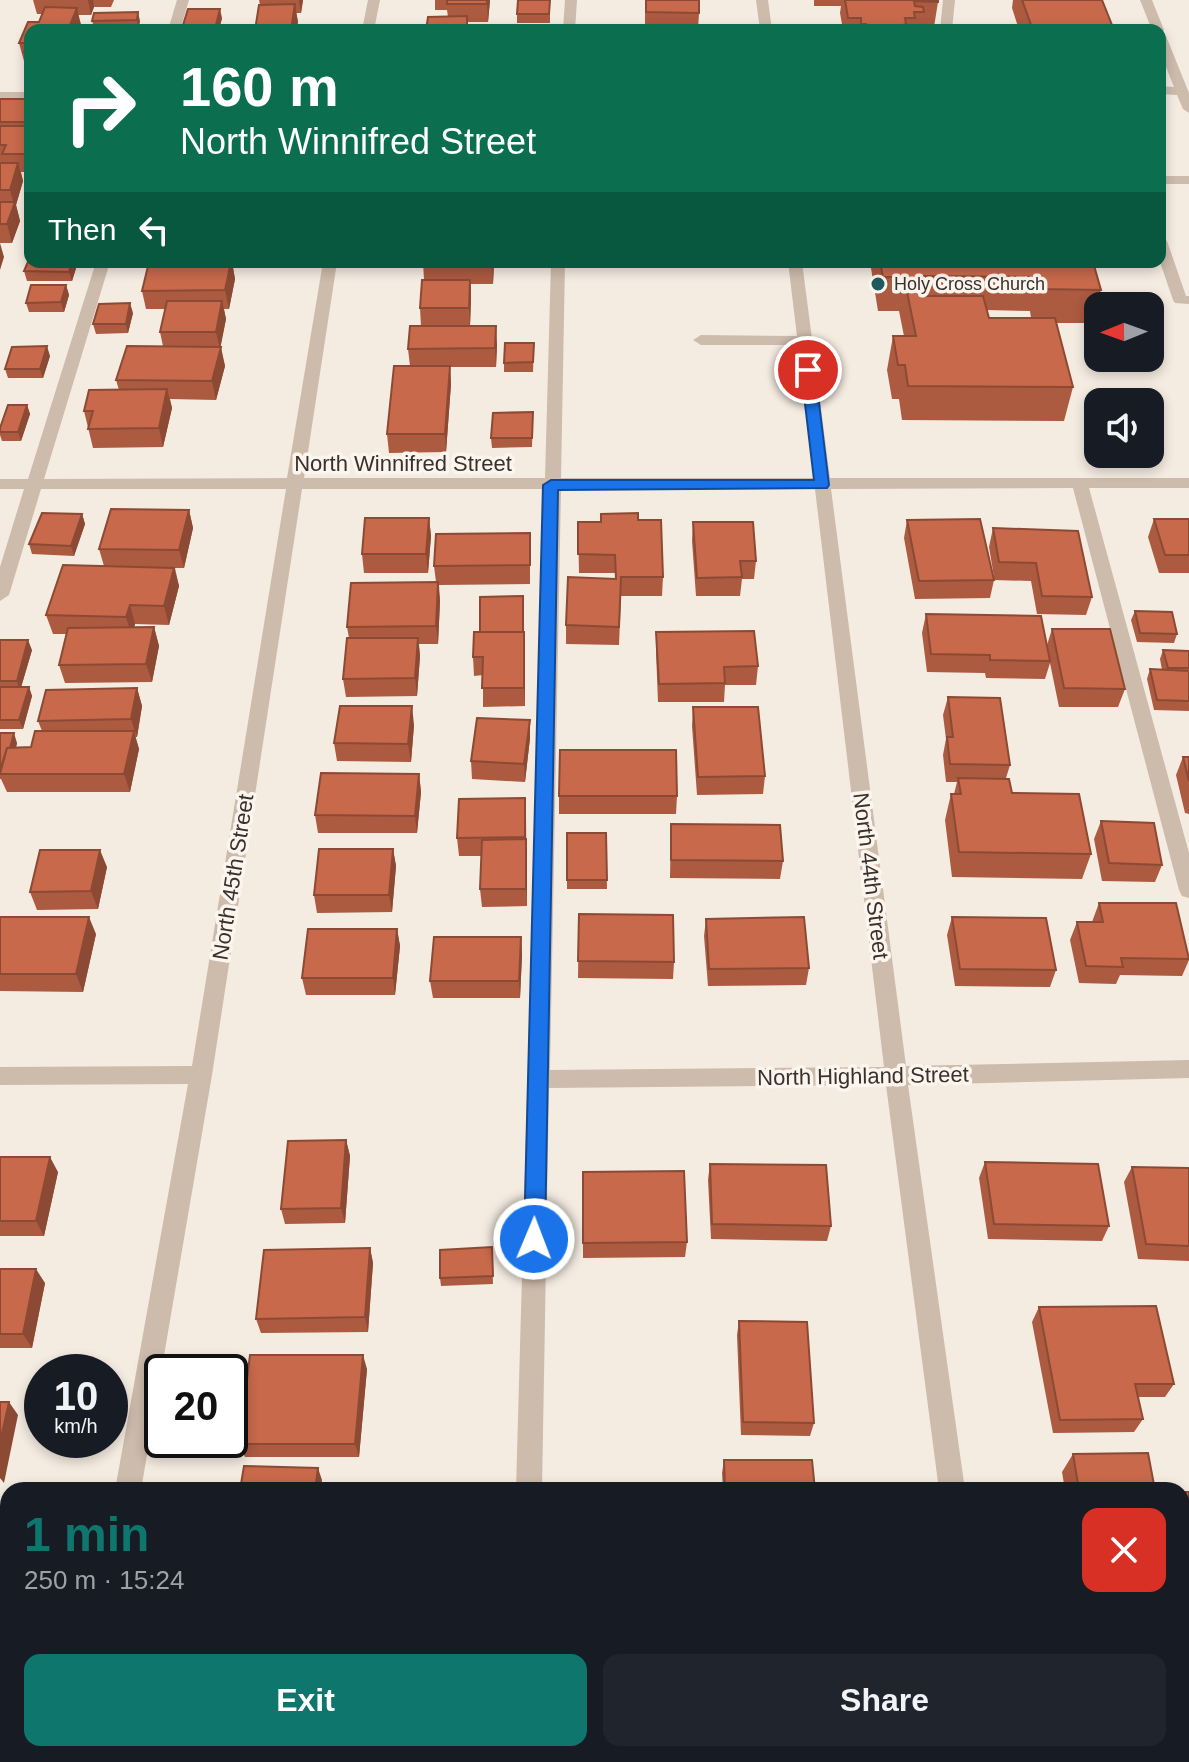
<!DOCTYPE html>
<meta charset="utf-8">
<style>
:root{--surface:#171b24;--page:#20242c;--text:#f1f3f6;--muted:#9ea1a6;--accent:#0f766e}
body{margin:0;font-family:Arial,sans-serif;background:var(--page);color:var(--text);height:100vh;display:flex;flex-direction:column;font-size:30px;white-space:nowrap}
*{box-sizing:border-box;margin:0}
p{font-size:26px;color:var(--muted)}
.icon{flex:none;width:44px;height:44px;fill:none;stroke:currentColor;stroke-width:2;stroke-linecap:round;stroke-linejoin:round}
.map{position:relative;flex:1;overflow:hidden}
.details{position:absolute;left:0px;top:1482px;width:1190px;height:280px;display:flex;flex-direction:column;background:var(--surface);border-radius:24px 24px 0 0;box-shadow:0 4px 12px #0003}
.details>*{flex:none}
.hud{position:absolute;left:24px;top:24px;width:1142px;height:244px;border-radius:16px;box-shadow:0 4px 12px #0003;background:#0b6e4f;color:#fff;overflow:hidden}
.needle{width:52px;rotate:269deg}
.fabs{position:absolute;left:1084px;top:292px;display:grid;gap:16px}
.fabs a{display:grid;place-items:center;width:80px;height:80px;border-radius:16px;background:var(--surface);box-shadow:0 4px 12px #0003;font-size:40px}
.speed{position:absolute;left:24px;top:1354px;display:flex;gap:16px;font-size:40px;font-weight:700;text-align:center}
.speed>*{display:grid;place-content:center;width:104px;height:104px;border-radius:50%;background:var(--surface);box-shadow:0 4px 12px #0003;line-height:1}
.speed small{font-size:20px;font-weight:400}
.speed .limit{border:4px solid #111;border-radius:12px;background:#fff;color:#111}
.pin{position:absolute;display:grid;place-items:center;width:68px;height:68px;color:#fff;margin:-34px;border:4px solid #fff;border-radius:50%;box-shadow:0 2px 8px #0007}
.me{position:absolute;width:88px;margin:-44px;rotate:1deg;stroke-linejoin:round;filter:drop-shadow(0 0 6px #0008)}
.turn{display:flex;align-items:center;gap:28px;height:168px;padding:0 24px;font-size:36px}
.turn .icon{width:104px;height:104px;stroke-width:2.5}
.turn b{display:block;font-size:56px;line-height:68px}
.then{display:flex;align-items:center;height:76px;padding:0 24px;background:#0003;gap:16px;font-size:30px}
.round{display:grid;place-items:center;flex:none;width:84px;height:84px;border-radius:16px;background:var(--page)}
.summary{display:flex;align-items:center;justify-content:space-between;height:136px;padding:0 24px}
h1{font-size:48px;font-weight:700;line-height:60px;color:var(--accent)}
.action{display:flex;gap:16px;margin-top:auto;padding:16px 24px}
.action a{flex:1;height:92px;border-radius:16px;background:var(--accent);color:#fff;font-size:32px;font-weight:700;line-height:92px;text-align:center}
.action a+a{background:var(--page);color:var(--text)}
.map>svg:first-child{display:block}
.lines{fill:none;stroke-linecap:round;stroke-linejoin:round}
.minor{fill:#cdbbac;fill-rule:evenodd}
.wall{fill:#ac5a40;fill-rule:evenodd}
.shaded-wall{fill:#8c4a34}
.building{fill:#c8694b;stroke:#8c4a34;stroke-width:2}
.route{fill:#1a73e8;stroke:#114b97;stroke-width:2}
.poi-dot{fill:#1f5a5e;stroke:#fbf5ee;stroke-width:3}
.labels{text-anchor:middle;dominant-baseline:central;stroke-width:7;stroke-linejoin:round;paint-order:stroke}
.far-poi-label{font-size:18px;fill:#3b302b;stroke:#fbf5ee;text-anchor:start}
.street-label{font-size:22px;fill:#3b302b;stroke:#fbf5ee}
</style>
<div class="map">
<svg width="1189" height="1762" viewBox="0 0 1189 1762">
<rect width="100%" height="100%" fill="#f4ebe1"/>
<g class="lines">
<path class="minor" d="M177,0H189L180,30H168Z
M368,0H380L374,30H362Z
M565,0H577L575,30H563Z
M756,0H768L772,30H760Z
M943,0H955L952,30H940Z
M1140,0H1152L1164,30L1162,33L1166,36L1189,93V113L1183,109L1177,95L1160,94V86L1174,87L1160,52V30H1152Z
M0,92H30V100H0Z
M1160,176H1189V184H1160Z
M1160,237L1167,241L1186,296H1189V304L1175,303L1173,300L1160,262Z
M96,262H110L44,479L287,478L323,262H337L304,478H545L551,262H565L561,478H814L798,345H701L693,340L701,335L797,336L788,262H802L830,478H1189V488H1089L1189,853V898L1182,896L1179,890L1073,488L831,489L906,1066L1189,1060V1078L908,1085L965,1490H939L886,1085L549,1088L542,1490H516L544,489H302L212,1075L141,1490H115L188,1084L0,1085V1067L192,1066L286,489H41L9,595L0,601V567L24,489H0V479H28ZM561,489H815L884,1067L550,1070Z
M67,1754H95L94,1762H66Z
M510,1754H538V1762H510Z
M973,1754H1001L1002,1762H974Z"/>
</g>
<path class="wall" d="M33,0H114L111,7H94L91,15H78L81,25L79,30H30L29,70L27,61H24L19,43L28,22H39L42,14H37Z
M259,0H303L301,13H296L298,22L296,30H255L260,5Z
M435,0H490L488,22H468L448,17L447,10H435Z
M550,0V23H517V14Z
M645,0L699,13L698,30H634L645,29Z
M814,0H938V2L934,27H922L921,30H843L840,13L841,6H814Z
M1013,0H1102L1114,30H1019L1012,8Z
M94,13L140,21L138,29L95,30L92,21Z
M222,18L219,30H184L183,25Z
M0,99H30V172H21L23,181L16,205L20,221L12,243H0Z
M78,262L72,281H27L24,271Z
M232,262L235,279L229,309H224L226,319L220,347L225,366L216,400L170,399L172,408L163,447L93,448L84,411L119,390L116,380L163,346L160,332L165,309H146L142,291Z
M423,262H494L493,284H471V299L470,326L497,344L496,367H450L451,384L446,452L389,453L387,434L410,366L408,349L421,326L420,308L424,280Z
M508,262H537V267L508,268Z
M870,262H1093L1101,290L1092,323H1056L1073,387L1064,421L902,420L899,399H892L887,370L893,336H904L899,311H878ZM987,310L1030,311L1031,318H989Z
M66,285L69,295L64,312H29L26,303Z
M133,313L128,333L96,334L93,324Z
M534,343L533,372H504V363Z
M50,356L43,378H8L5,369Z
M27,405L30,414L21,441H2L0,435V428Z
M533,412L532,447L492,448L491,438Z
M189,510L193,528L184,568H175L179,586L169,625L135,624L134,628L154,627L159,646L152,682L65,683L59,665L66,634H53L46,615L104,566L99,549Z
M82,514L85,524L74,556L32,554L29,544Z
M429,518L431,536L428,573H364L362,554Z
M1154,519H1189V573H1159L1148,537Z
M638,520L663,577L662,596H621L619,645L566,644V625L615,579V573H579L578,522Z
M907,520L994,577L989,547L993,528L1092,597L1086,615L1037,614L1031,581L994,580L990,598L915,599L904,538Z
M693,522L756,561L754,579H742L740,596H696L692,541Z
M530,533V584L439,585L440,601L438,644H419L420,656L417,696L346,697L343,679L349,638L347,627L436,582L434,566Z
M1135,611L1177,634L1174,643L1137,642L1131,620Z
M926,614L1047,645L1052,629L1125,689L1118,707H1059L1050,663L1045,679L986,678L985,673L927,672L922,633Z
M523,632L525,650V706L483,707V675L474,676L473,657Z
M656,632L758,666L756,685H725L724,702H658L656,651Z
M0,640L32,650L21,687H29L32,696L23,729H0Z
M1163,650L1189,651V711L1154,710L1147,679L1150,669L1162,670L1160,659Z
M137,688L142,706L137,737H135L139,749L130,792H7L1,779H0V733L17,743L16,748L31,747L42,731L38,721Z
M948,697L1010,765L1006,778L1012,793L1091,854L1082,879L952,877L945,820L951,794H954L957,782H946L943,755L946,739L943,715Z
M693,707L765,776L763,794L697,795L692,726Z
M414,725L411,762L337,761L334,743Z
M530,738L525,782L472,779L471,761Z
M1183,757H1189V814L1185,813L1176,775Z
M419,774L421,792L417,833H318L315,815Z
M559,796H677L676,814H559Z
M526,816L527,906L482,907L480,889L482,856H459L457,838Z
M1101,821L1162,865L1155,882L1102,881L1094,839Z
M671,824L783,861L780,879L670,878Z
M567,833H606L607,889H567Z
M393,849L396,866L392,912L317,913L314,895Z
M107,867L98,909L37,910L30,892Z
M1099,903L1189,956V960L1182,976L1120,975L1116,984L1079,983L1070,940L1077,922H1092Z
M579,914L674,962L673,979L578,978Z
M0,917L96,934L83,992L0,991Z
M952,917L1056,970L1050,987L955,986L947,935Z
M706,919L809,968L806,985L708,986L704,936Z
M397,929L400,946L395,995H306L302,978Z
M521,937L522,955L520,998H433L430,981Z
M346,1140L350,1156L345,1223L285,1224L281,1209Z
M0,1157L58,1172L44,1236H0Z
M985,1162L1109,1226L1102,1241L988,1239L979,1178Z
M710,1164L831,1226L827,1241L711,1239L708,1180Z
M1132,1167L1189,1168V1261L1138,1259L1124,1182Z
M583,1172L687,1242L685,1257L583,1258Z
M492,1247L493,1284L441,1286L440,1278Z
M370,1248L373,1263L368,1332L261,1333L256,1319Z
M0,1269L45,1283L32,1348H0Z
M1039,1307L1174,1384L1165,1397H1138L1143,1419L1134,1432L1053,1433L1032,1322Z
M739,1321L814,1423L810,1436L741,1435L737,1335Z
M367,1369L359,1457H245L239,1444Z
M1073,1454L1155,1490H1065L1062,1472Z
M724,1460L815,1490H723L722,1473Z
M1182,1492H1189V1591H1182Z
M1182,1630L1189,1639V1707H1182Z"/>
<path class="shaded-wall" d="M88,0H93L94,7L91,15Z
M299,0H303L301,13Z
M487,0H490L488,22L487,4Z
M295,4L298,22L296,30H291Z
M77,8L81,25L79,30H68Z
M220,9L222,18L219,30H217L216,25Z
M138,12L140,21L138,29L137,20Z
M18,163L23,181L16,205L20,221L12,243L7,224L14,205L10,190Z
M0,243L4,257L0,270Z
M72,262H78L72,281L69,272Z
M232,262L235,279L229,309L225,290Z
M492,262H494L493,284Z
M470,280L471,299L470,326L469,308Z
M66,285L69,295L64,312L61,302Z
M222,301L226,319L220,350L216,332Z
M130,303L133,313L128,333L126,324Z
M496,326L497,344L496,367L495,348Z
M47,346L50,356L43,378L40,369Z
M221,347L225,366L216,400L212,381Z
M450,366L451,384L446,452L445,434Z
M167,389L172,408L163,447L159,428Z
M27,405L30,414L21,441L18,432Z
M189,510L193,528L184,568L179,550Z
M82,514L85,524L74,556L71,546Z
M429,518L431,536L428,573L426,554Z
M174,568L179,586L169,625L164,606Z
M438,582L440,601L438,644L436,626Z
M130,605L135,624L132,636L126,617Z
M154,627L159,646L152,682L146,664Z
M524,632L525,650V706L524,688Z
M418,638L420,656L417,696L415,678Z
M28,640L32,650L20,691L17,681Z
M29,687L32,696L23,729L19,720Z
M137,688L142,706L137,737L131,719Z
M412,706L414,725L411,762L408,744Z
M530,720V738L525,782L524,764Z
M134,731L139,749L130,792L124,774Z
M14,733L17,743L9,774L4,770Z
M419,774L421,792L417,833L415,816Z
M526,839L527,857V906L526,889Z
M393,849L396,866L392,912L389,895Z
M100,850L107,867L98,909L91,891Z
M89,917L96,934L83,992L76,974Z
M397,929L400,946L395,995L393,978Z
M521,937L522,955L520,998L519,981Z
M346,1140L350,1156L345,1223L341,1208Z
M50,1157L58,1172L44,1236L36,1221Z
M370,1248L373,1263L368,1332L365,1317Z
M36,1269L45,1283L32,1348L23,1334Z
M363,1355L367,1369L359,1457L355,1444Z
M9,1402L18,1415L4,1483L0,1478V1442Z
M318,1468L322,1480L321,1490H315Z
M296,1754H303L302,1762H296Z"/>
<path class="building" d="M447,0H487V4H447Z
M518,0H550L549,14H517Z
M646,0H699V13L646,12Z
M845,0H938V2L914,1L915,6L923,7L924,12H914L915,18H905L906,24L903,25L904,30H866V24H861V18H848Z
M1022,0H1102L1114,30H1033Z
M295,4L291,30H255L259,5Z
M45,7L77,8L68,30H30V52H24L28,43H19L28,22H39Z
M188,9H220L216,25H183Z
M138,12L137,20L92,21L94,13Z
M467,16V30H426L428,17Z
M634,29L697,30H634Z
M0,99H30V122H0Z
M0,126H30V154H2L6,145H0Z
M0,163H18L10,190H0Z
M0,202H15L7,224H0Z
M30,257V262H72L69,272L24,271Z
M149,262H231L225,290L142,291Z
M423,262H492V266H423Z
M880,262H1093L1101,290L1040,289L1037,277L921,276L925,296H983L989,318H1055L1073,387L908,386L905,365H898L893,336H916L904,277H883Z
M422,280H470L469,308H420Z
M31,285H66L61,302L26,303Z
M167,301H222L216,332H160Z
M130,303L126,324H93L99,304Z
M410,326H496L495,348L408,349Z
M505,343H534L533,362L504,363Z
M47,346L40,369H5L12,347Z
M127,346L221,347L212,381L116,380Z
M394,366H450L445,434H387Z
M167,389L159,428L88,429L93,411H84L89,390Z
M8,405H27L18,432H0V428Z
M533,412L532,438H491L493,413Z
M111,509L189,510L179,550L99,549Z
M42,513L82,514L71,546L29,544Z
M638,513V520H661L663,577H621L619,627L566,625L568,577L616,579L615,555L578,554V522H601V514Z
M365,518H429L426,554H362Z
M980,519L994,580L919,581L907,520Z
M1154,519H1189V555H1165Z
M693,522H753L756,561H740L742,577L697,578Z
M993,528L1078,531L1092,597L1042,596L1036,563L999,562Z
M530,533V565L434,566L436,534Z
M63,565L174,568L164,606L130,605L126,617L46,615Z
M438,582L436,626L347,627L351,583Z
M523,596V632H480V597Z
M1135,611L1172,612L1177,634L1140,633Z
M926,614L1041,616L1050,661L990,660V655L931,654Z
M154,627L146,664L59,665L68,628Z
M1052,629H1110L1125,689L1064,688Z
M754,631L758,666L724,667L725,683L659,684L656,632Z
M474,632H524V688H482L483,657H473Z
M347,638H418L415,678L343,679Z
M0,640H28L17,681H0Z
M1163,650L1189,651V668H1168Z
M1150,669L1189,671V701L1157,700Z
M0,687H29L19,720H0Z
M137,688L131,719L38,721L46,690Z
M948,697L1000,698L1010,765L950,764L947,737H953Z
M340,706H412L408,744L334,743Z
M693,707H758L765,776L698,777Z
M477,718L530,720L524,764L471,761Z
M35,731H134L124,774H0L7,748L31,747Z
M0,733H14L10,748H7L0,770Z
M560,750H676L677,796H559Z
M1183,757H1189V781Z
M321,773L419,774L415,816L315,815Z
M958,778L1009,779L1012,793L1079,794L1091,854L959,852L951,794H961Z
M525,798V837L457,838L459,799Z
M1101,821L1154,823L1162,865L1109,863Z
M671,824L780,825L783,861L671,860Z
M567,833H606L607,880H567Z
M526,839V889H480L482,840Z
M319,849H393L389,895H314Z
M40,850H100L91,891L30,892Z
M1099,903H1176L1189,959L1121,958L1123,967L1086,966L1077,922H1103Z
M579,914L673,915L674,962L578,961Z
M0,917H89L76,974H0Z
M804,917L809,968L709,969L706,919Z
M952,917L1046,918L1056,970L960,969Z
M308,929H397L393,978H302Z
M434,937H521L519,981H430Z
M346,1140L341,1208L281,1209L288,1141Z
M0,1157H50L36,1221H0Z
M985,1162L1098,1164L1109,1226L994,1224Z
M710,1164L826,1165L831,1226L712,1224Z
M1132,1167L1189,1168V1246L1146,1244Z
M684,1171L687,1242L583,1243V1172Z
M492,1247L493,1276L440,1278V1250Z
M370,1248L365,1317L256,1319L264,1250Z
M0,1269H36L23,1334H0Z
M1156,1306L1174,1384H1135L1143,1419L1060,1420L1039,1307Z
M739,1321L807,1322L814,1423L743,1422Z
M250,1355H363L355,1444H239Z
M0,1402H9L0,1442Z
M1148,1453L1155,1490H1079L1073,1454Z
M724,1460H812L815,1490H725Z
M244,1466L318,1468L315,1490H240Z
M1182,1492H1189V1575H1182Z
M1182,1630H1187L1189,1639V1698H1182Z
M199,1754H296V1762H198Z
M409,1754H469V1762H408Z"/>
<path class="route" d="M808,365L815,370L829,485L827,488L558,490L545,1239L542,1246L534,1248L527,1246L524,1239L543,485L551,480H814L801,370Z"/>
<circle class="poi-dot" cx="878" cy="284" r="8"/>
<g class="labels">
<g class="far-poi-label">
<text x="894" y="284">Holy Cross Church</text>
</g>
<g class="street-label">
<text x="403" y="463">North Winnifred Street</text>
<text transform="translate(871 876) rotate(83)">North 44th Street</text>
<text transform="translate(233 877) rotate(-81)">North 45th Street</text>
<text transform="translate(863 1076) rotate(-1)">North Highland Street</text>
</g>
</g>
</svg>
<div class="fabs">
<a><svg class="needle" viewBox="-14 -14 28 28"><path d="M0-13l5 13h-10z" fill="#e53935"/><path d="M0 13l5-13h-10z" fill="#9ea1a6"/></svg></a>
<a><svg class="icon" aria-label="sound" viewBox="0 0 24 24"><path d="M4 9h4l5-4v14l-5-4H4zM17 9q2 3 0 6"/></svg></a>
</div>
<div class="speed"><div>10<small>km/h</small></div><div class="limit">20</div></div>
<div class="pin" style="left:808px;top:370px;background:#d93025"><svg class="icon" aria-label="arrive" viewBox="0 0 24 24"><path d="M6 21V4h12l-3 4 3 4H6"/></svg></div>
<svg class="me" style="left:534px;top:1239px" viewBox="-20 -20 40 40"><circle r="17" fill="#1a73e8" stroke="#fff" stroke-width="3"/><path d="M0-11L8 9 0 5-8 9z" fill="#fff"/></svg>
<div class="hud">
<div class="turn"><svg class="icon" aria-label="right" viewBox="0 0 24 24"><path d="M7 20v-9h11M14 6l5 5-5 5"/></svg><div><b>160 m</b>North Winnifred Street</div></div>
<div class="then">Then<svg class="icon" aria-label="left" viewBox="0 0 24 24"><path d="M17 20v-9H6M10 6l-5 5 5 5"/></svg></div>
</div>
<section class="details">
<div class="summary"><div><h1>1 min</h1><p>250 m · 15:24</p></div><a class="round" style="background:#d93025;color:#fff"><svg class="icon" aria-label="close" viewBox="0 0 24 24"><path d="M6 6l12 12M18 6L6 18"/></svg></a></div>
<div class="action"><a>Exit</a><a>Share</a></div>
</section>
</div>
